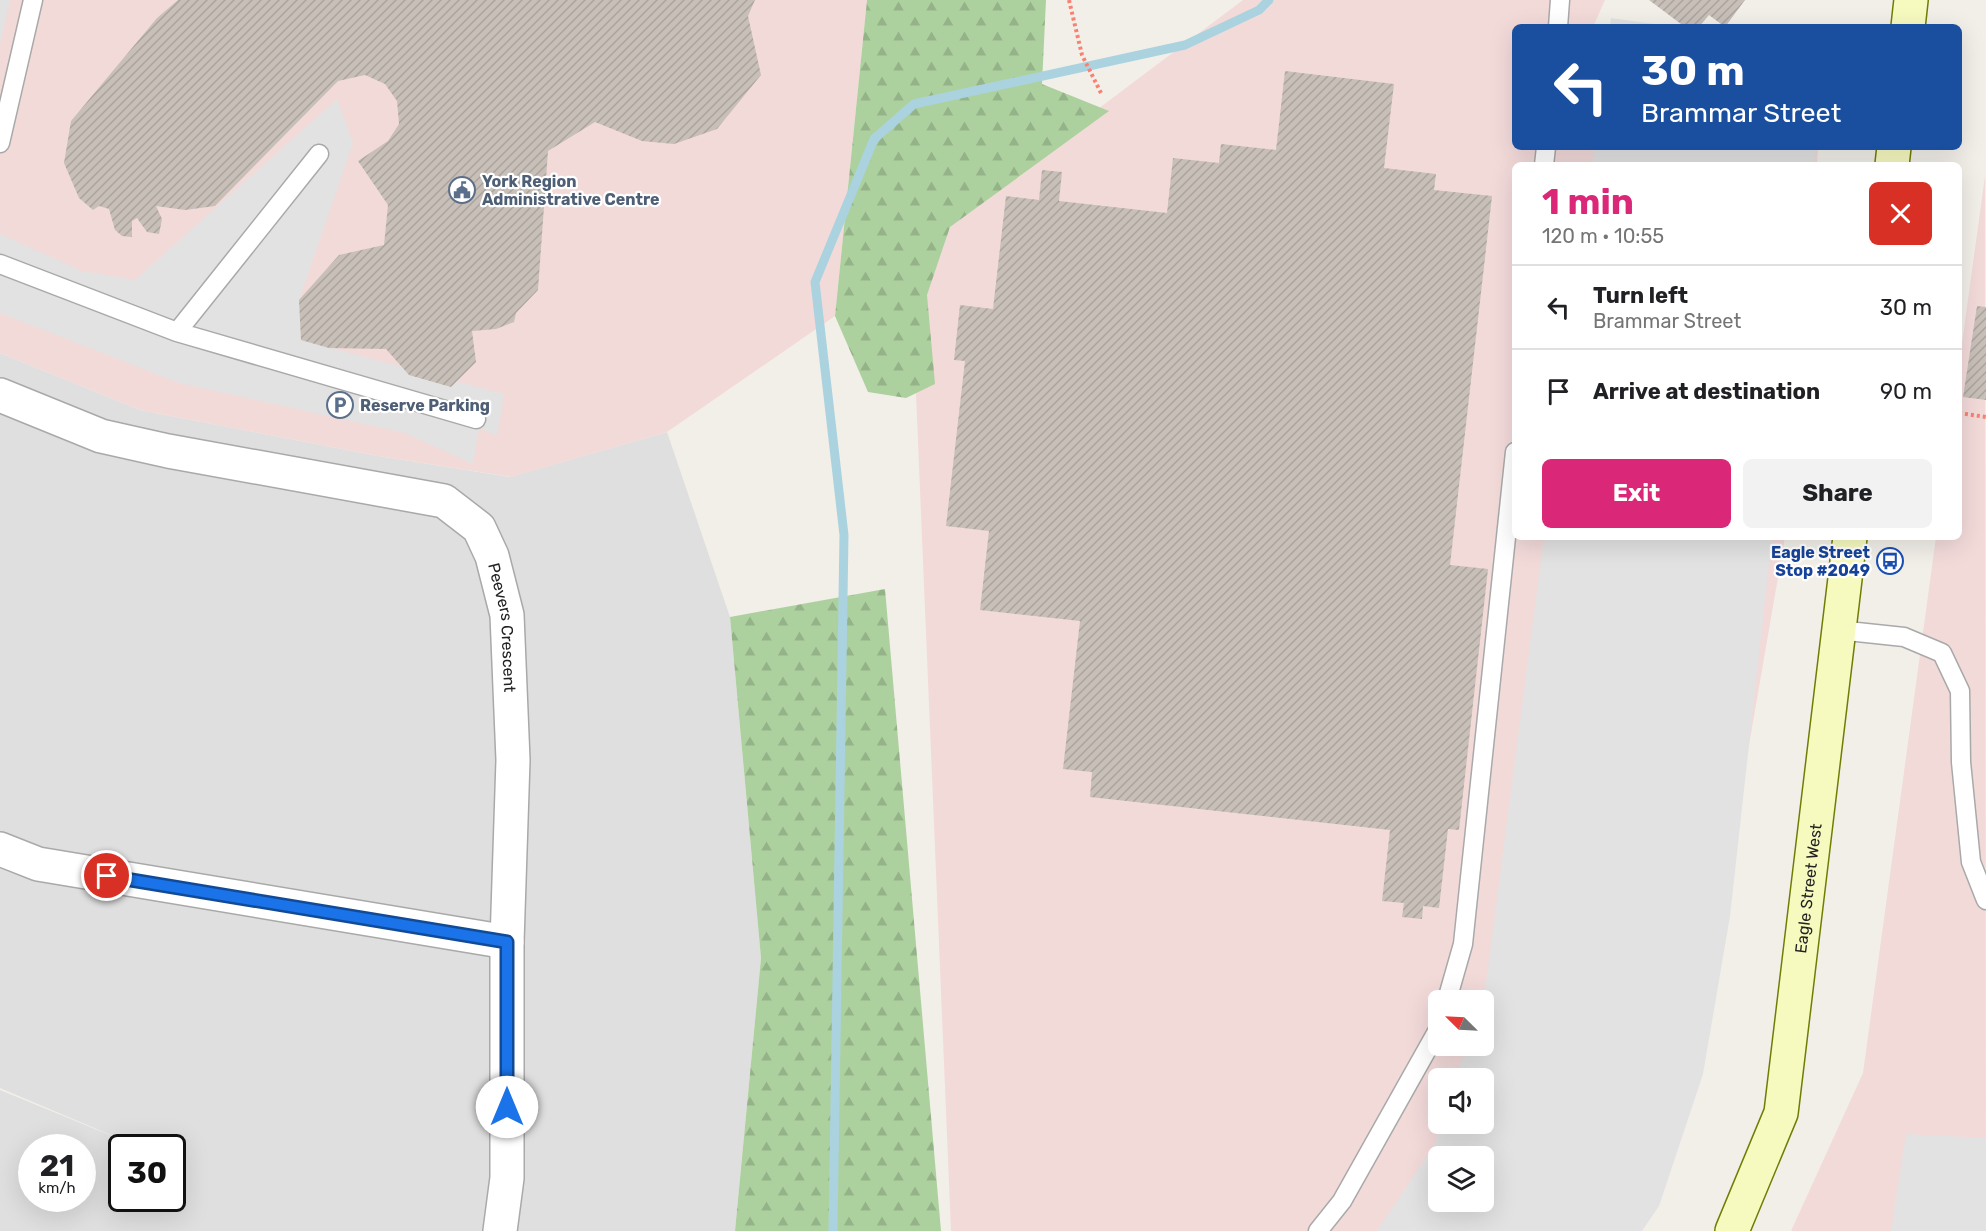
<!DOCTYPE html>
<meta charset="utf-8">
<style>
:root{--surface:#fff;--page:#f2f2f2;--text:#202124;--muted:#757577;--line:#e0e0e0;--accent:#db2777}
body{margin:0;font-family:Rubik,sans-serif;background:var(--page);color:var(--text);height:100vh;display:flex;flex-direction:column;font-size:22px;white-space:nowrap}
*{box-sizing:border-box;margin:0}
p{font-size:20px;color:var(--muted)}
.icon{flex:none;width:33px;height:33px;fill:none;stroke:currentColor;stroke-width:2;stroke-linecap:round;stroke-linejoin:round}
.map{position:relative;flex:1;overflow:hidden}
.drawer{position:absolute;left:1512px;top:162px;width:450px;height:378px;display:flex;flex-direction:column;background:var(--surface);border-radius:9px;box-shadow:0 6px 24px #0002}
.drawer>*{flex:none}
.hud{position:absolute;left:1512px;top:24px;width:450px;height:126px;border-radius:9px;box-shadow:0 6px 24px #0002;background:#1a4fa0;color:#fff;overflow:hidden}
.needle{width:39px;rotate:294deg}
.fabs{position:absolute;left:1428px;top:990px;display:grid;gap:12px}
.fabs a{display:grid;place-items:center;width:66px;height:66px;border-radius:9px;background:var(--surface);box-shadow:0 6px 24px #0002;font-size:30px}
.speed{position:absolute;left:18px;top:1134px;display:flex;gap:12px;font-size:30px;font-weight:700;text-align:center}
.speed>*{display:grid;place-content:center;width:78px;height:78px;border-radius:50%;background:var(--surface);box-shadow:0 6px 24px #0002;line-height:1}
.speed small{font-size:15px;font-weight:400}
.speed .limit{border:3px solid #111;border-radius:9px;background:#fff;color:#111}
.pin{position:absolute;display:grid;place-items:center;width:51px;height:51px;color:#fff;margin:-26px;border:3px solid #fff;border-radius:50%;box-shadow:0 2px 6px #0007}
.me{position:absolute;width:66px;margin:-33px;rotate:0deg;stroke-linejoin:round;filter:drop-shadow(0 0 4px #0008)}
.turn{display:flex;align-items:center;gap:21px;height:126px;padding:0 30px;font-size:27px}
.turn .icon{width:78px;height:78px;stroke-width:2.5}
.turn b{display:block;font-size:42px;line-height:51px}
.round{display:grid;place-items:center;flex:none;width:63px;height:63px;border-radius:9px;background:var(--page)}
.overview{display:flex;align-items:center;justify-content:space-between;height:102px;padding:0 30px}
h1{font-size:36px;font-weight:700;line-height:45px;color:var(--accent)}
.button{display:flex;gap:12px;margin-top:auto;padding:12px 30px}
.button a{flex:1;height:69px;border-radius:9px;background:var(--accent);color:#fff;font-size:24px;font-weight:700;line-height:69px;text-align:center}
.button a+a{background:var(--page);color:var(--text)}
ul{padding:0;list-style:none}
li{display:flex;align-items:center;gap:18px;height:84px;padding:0 30px;border-top:2px solid var(--line)}
li div{flex:1}
li b{display:block;font-size:22px}
li em{font-style:normal}
.map>svg:first-child{display:block}
.residential{fill:#e0dfdf;fill-rule:evenodd}
.commercial{fill:#f2dad9;fill-rule:evenodd}
.forest{fill:url(#forest-firs)}
.parking{fill:#e2e2e2;fill-rule:evenodd}
.lines{fill:none;stroke-linecap:round;stroke-linejoin:round}
.stream{stroke:#aad3df;stroke-width:9}
.building{fill:url(#building-hatch)}
.service-casing{stroke:#a9a9a9;stroke-width:21}
.minor-casing{stroke:#a9a9a9;stroke-width:36}
.secondary-casing{stroke:#707d05;stroke-width:36}
.path{stroke:#fa8072;stroke-width:4;stroke-dasharray:3 3;stroke-linecap:butt}
.service{stroke:#fff;stroke-width:18}
.minor{stroke:#fff;stroke-width:33}
.secondary{stroke:#f7fabf;stroke-width:33}
.route-casing{stroke:#114b97;stroke-width:15}
.route{stroke:#1a73e8;stroke-width:10}
.labels{text-anchor:middle;dominant-baseline:central;stroke-width:4.5;stroke-linejoin:round;paint-order:stroke}
.service-label{font-size:16px;font-weight:bold;fill:#4e5e75;stroke:#fff;text-anchor:start}
.transit-label{font-size:16px;font-weight:bold;fill:#164399;stroke:#fff;text-anchor:end}
.street-label{font-size:16px;fill:#222;stroke:#fff}
</style>
<div class="map">
<svg width="1986" height="1231" viewBox="0 0 1986 1231">
<defs>
<pattern id="forest-firs" width="22" height="20" patternUnits="userSpaceOnUse" patternTransform="scale(1.5)"><rect width="22" height="20" fill="#add19e"/><path d="M5 1l3.5 6h-7zM16 11l3.5 6h-7z" fill="#95b388"/></pattern>
<pattern id="building-hatch" width="6" height="6" patternUnits="userSpaceOnUse" patternTransform="scale(1.5)"><rect width="6" height="6" fill="#c7bfb8"/><path d="M-1 1l2-2M0 6l6-6M5 7l2-2" fill="none" stroke="#aba49e"/></pattern>
</defs>
<rect width="100%" height="100%" fill="#f2efe9"/>
<path class="residential" d="M0,353L140,410L378,456L510,477L667,432L730,617L761,958L735,1231H0V1090L139,1147L0,1088ZM140,1147L172,1148V1198H122V1148ZM32,1148H82V1198H32Z"/>
<path class="commercial" d="M0,0H867L835,316L667,432L511,477L378,456L140,410L0,353Z
M1243,0H1605L1593,27H1515V147H1818L1817,165H1515V537H1785L1686,1109L1626,1231H951L910,250ZM1438,1000H1484V1046H1438ZM1438,1078H1484V1124H1438ZM1438,1156H1484V1202H1438Z
M1985,176L1986,1231H1791L1863,1073L1936,537H1959V365Z"/>
<path class="forest" d="M867,0H1046L1042,84L1109,111L950,227L927,295L935,384L906,398L868,392L835,316Z
M885,589L941,1231H735L761,958L730,617Z"/>
<path class="parking" d="M0,0H10L0,44Z
M1611,18L1676,27H1610Z
M337,99L353,143L299,300L301,340L504,394L497,436L479,428L473,464L405,433L179,383L0,313V234L82,271L135,280Z
M1594,147H1816L1814,165H1592Z
M1544,537H1772L1730,916L1703,1074L1659,1206L1642,1231H1377L1435,1144L1441,1124H1484V1078H1456L1466,1046H1484V1000H1481L1486,983ZM1484,1156V1202H1438V1156Z
M1906,1134L1986,1138V1231H1891Z"/>
<g class="lines">
<path class="stream" d="M833,1231L844,535L815,282L874,139L914,104L1185,45L1259,10L1269,0"/>
</g>
<path class="building" d="M178,0H755L748,16L761,75L717,129L674,144L642,141L595,122L548,151L538,290L516,313L514,322L496,329L472,331L476,362L451,387L409,375L386,349L329,348L301,340L299,300L339,255L384,245L388,205L358,161L388,141L399,124L397,101L385,84L365,75L338,81L215,206L185,210L156,206L162,219L159,234L147,232L137,218L132,221V237L122,236L115,230L109,209L99,206L93,210L79,198L64,163L71,121L157,18Z
M1649,0H1745L1725,27L1709,15L1699,27H1685Z
M1285,71L1394,84L1384,168L1436,174L1434,190L1492,196L1450,565L1488,569L1459,830L1448,829L1439,908L1423,906L1422,919L1402,917L1404,903L1382,901L1390,830L1090,797L1092,772L1063,769L1080,621L980,610L989,531L946,526L965,361L954,360L960,305L993,309L1006,196L1039,200L1042,170L1062,172L1059,201L1167,213L1173,158L1219,163L1221,144L1276,150Z
M1977,306L1986,307V400L1963,397Z"/>
<g class="lines">
<defs>
<path id="service" d="M1558,27L1560,0
M0,143L33,0
M1544,165L1546,147
M0,264L177,332L476,419
M177,332L319,154
M1838,630L1904,637L1942,653L1960,691L1961,762L1971,862L1986,900
M1447,1000L1463,944L1515,452
M1318,1231L1342,1201L1438,1030"/>
<g id="minor">
<path id="s1" d="M0,395L101,436L168,451L444,501L479,528L492,556L507,615L513,760L507,942V1178L500,1231"/>
<path d="M0,849L38,864L507,942"/>
</g>
<g id="secondary">
<path d="M1908,27L1911,0"/>
<path d="M1892,165L1894,147"/>
<path id="s2" d="M1732,1231L1781,1113L1850,537"/>
</g>
</defs>
<use href="#service" class="service-casing"/>
<use href="#minor" class="minor-casing"/>
<use href="#secondary" class="secondary-casing"/>
<path class="path" d="M1069,0L1082,55L1102,95
M1959,413L1986,417"/>
<use href="#service" class="service"/>
<use href="#minor" class="minor"/>
<use href="#secondary" class="secondary"/>
</g>
<g class="lines">
<defs>
<path id="route" d="M107,876L507,942V1107"/>
</defs>
<use href="#route" class="route-casing"/>
<use href="#route" class="route"/>
</g>
<defs>
<symbol id="civic-ring" viewBox="-11 -11 22 22"><circle r="9.5" fill="#fff" stroke="#5c6f8a" stroke-width="1.5"/><path d="M-.6-6.5H3V-4.5H.6V-3L4-1V1h2V6H-6V1h2V-1L-.6-3ZM-1.2 2.5V6h2.4V2.5Z" fill="#5c6f8a"/></symbol>
<symbol id="parking-ring" viewBox="-11 -11 22 22"><circle r="9.5" fill="#fff" stroke="#5c6f8a" stroke-width="1.5"/><path d="M-3.5-5.5H1a3.5 3.5 0 0 1 0 7H-1V5.5H-3.5ZM-1-3.4V-.6H.8a1.4 1.4 0 0 0 0-2.8Z" fill="#5c6f8a"/></symbol>
<symbol id="bus-ring" viewBox="-11 -11 22 22"><circle r="9.5" fill="#fff" stroke="#1a4fb4" stroke-width="1.5"/><path d="M-5-6H5V4H4V6H2V4H-2V6H-4V4H-5ZM-3.5-4V0h7V-4ZM-3.5 1.2v1.5H-2V1.2ZM2 1.2v1.5H3.5V1.2Z" fill="#1a4fb4"/></symbol>
</defs>
<g fill-rule="evenodd">
<use href="#civic-ring" x="447" y="175" width="30" height="30"/>
<use href="#parking-ring" x="325" y="390" width="30" height="30"/>
<use href="#bus-ring" x="1875" y="546" width="30" height="30"/>
</g>
<g class="labels">
<g class="service-label">
<text x="482" y="181">York Region<tspan x="482" dy="18">Administrative Centre</tspan></text>
<text x="360" y="405">Reserve Parking</text>
</g>
<g class="transit-label">
<text x="1870" y="552">Eagle Street<tspan x="1870" dy="18">Stop #2049</tspan></text>
</g>
<g class="street-label">
<text stroke="none"><textPath href="#s1" startOffset="606">Peevers Crescent</textPath></text>
<text stroke="none"><textPath href="#s2" startOffset="354">Eagle Street West</textPath></text>
</g>
</g>
</svg>
<div class="fabs">
<a><svg class="needle" viewBox="-14 -14 28 28"><path d="M0-13l5 13h-10z" fill="#e53935"/><path d="M0 13l5-13h-10z" fill="#757577"/></svg></a>
<a><svg class="icon" aria-label="sound" viewBox="0 0 24 24"><path d="M4 9h4l5-4v14l-5-4H4zM17 9q2 3 0 6"/></svg></a>
<a><svg class="icon" aria-label="layers" viewBox="0 0 24 24"><path d="M12 4l9 5-9 5-9-5zM3 14l9 5 9-5"/></svg></a>
</div>
<div class="speed"><div>21<small>km/h</small></div><div class="limit">30</div></div>
<div class="pin" style="left:107px;top:876px;background:#d93025"><svg class="icon" aria-label="arrive" viewBox="0 0 24 24"><path d="M6 21V4h12l-3 4 3 4H6"/></svg></div>
<svg class="me" style="left:507px;top:1107px" viewBox="-20 -20 40 40"><circle r="19" fill="#fff"/><path d="M0-13L10 11 0 6-10 11z" fill="#1a73e8"/></svg>
<div class="hud">
<div class="turn"><svg class="icon" aria-label="left" viewBox="0 0 24 24"><path d="M17 20v-9H6M10 6l-5 5 5 5"/></svg><div><b>30 m</b>Brammar Street</div></div>
</div>
<section class="drawer">
<div class="overview"><div><h1>1 min</h1><p>120 m · 10:55</p></div><a class="round" style="background:#d93025;color:#fff"><svg class="icon" aria-label="close" viewBox="0 0 24 24"><path d="M6 6l12 12M18 6L6 18"/></svg></a></div>
<ul>
<li><svg class="icon" aria-label="left" viewBox="0 0 24 24"><path d="M17 20v-9H6M10 6l-5 5 5 5"/></svg><div><b>Turn left</b><p>Brammar Street</p></div><em>30 m</em></li>
<li><svg class="icon" aria-label="arrive" viewBox="0 0 24 24"><path d="M6 21V4h12l-3 4 3 4H6"/></svg><div><b>Arrive at destination</b></div><em>90 m</em></li>
</ul>
<div class="button"><a>Exit</a><a>Share</a></div>
</section>
</div>
